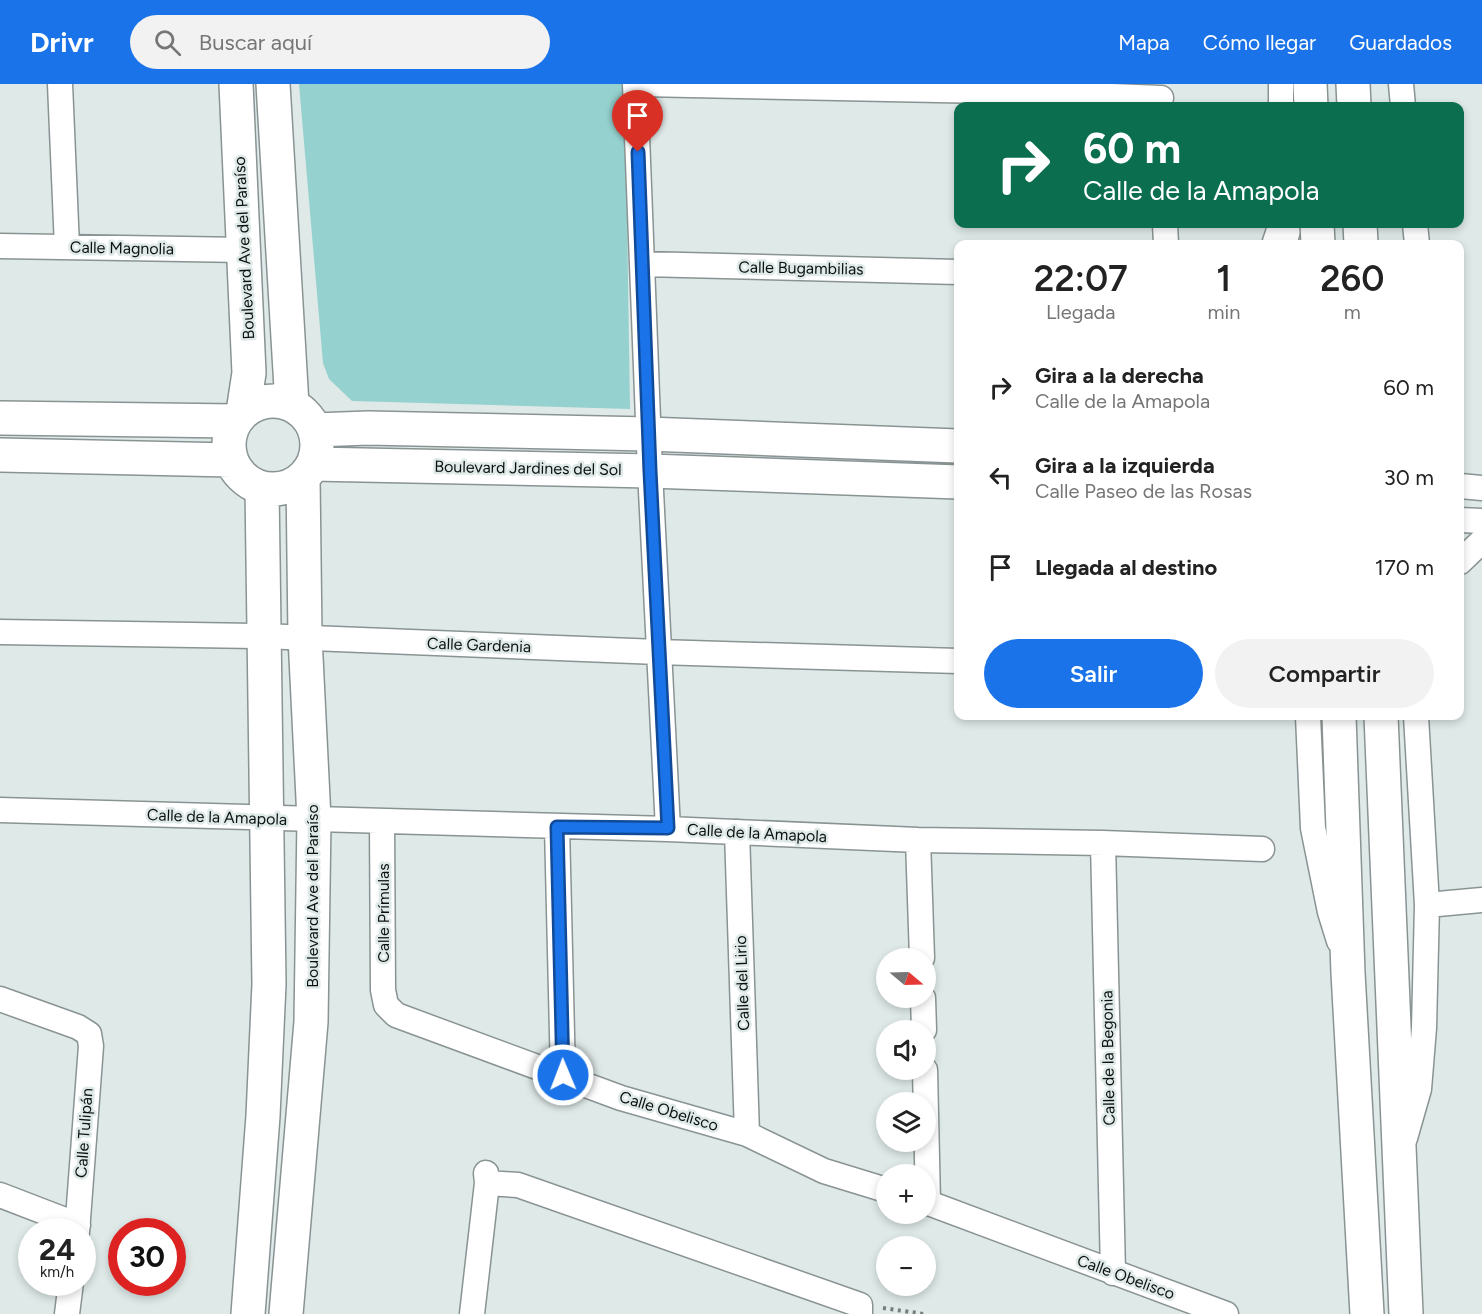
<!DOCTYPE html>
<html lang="es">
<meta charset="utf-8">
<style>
:root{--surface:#fff;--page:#f2f2f2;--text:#222;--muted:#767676;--accent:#1a73e8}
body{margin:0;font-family:Figtree,sans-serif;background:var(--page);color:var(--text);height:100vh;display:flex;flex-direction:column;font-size:22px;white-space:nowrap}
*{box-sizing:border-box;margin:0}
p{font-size:20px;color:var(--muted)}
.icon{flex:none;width:33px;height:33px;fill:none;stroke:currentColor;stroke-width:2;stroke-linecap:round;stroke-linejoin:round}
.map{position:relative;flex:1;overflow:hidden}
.side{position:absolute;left:954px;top:156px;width:510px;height:480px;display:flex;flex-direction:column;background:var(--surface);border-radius:12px;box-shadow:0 3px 9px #0003}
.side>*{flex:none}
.top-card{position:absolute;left:954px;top:18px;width:510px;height:126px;border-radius:12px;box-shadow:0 3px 9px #0003;background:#0b6e4f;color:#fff;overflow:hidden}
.needle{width:39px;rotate:109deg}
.controls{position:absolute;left:876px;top:864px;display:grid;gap:12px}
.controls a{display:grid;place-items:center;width:60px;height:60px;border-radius:50%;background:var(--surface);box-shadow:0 3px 9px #0003;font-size:30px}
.speed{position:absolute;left:18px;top:1134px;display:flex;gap:12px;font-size:30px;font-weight:700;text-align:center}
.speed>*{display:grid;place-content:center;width:78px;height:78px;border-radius:50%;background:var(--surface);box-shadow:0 3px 9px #0003;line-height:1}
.speed small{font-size:15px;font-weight:400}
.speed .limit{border:9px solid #d22;background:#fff;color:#111}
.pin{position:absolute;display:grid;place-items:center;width:51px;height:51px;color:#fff;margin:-62px -26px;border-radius:50% 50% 50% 0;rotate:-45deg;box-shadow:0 0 6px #0007}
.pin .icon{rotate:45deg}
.me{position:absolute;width:66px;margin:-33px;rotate:359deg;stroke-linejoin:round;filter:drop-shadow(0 0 4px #0008)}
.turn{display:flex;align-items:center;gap:21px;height:126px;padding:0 30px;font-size:27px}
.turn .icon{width:78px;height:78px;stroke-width:2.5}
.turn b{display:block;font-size:42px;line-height:51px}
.eta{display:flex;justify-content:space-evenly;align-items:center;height:102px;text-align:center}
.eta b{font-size:36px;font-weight:600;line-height:42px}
.primary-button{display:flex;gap:12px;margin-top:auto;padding:12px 30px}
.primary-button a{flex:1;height:69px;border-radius:36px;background:var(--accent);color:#fff;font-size:24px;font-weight:600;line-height:69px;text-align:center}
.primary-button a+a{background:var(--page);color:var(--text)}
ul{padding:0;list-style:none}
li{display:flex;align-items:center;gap:18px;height:90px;padding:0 30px}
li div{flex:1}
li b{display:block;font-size:22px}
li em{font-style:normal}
header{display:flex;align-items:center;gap:36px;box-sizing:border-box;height:84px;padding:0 30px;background:var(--accent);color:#fff}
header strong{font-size:28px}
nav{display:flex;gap:33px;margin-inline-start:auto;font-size:21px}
.search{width:420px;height:54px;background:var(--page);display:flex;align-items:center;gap:15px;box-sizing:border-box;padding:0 21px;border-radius:33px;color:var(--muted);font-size:22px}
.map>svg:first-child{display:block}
.green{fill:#95d1ce}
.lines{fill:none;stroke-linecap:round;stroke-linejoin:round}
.street-casing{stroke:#8a9393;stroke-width:27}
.secondary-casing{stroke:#8a9393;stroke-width:36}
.primary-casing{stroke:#8a9393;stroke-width:36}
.path{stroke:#767d7d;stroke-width:4;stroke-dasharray:3 4.5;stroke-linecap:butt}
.street{stroke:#fff;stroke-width:24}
.secondary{stroke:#fff;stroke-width:33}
.primary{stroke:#fff;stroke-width:33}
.route-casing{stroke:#114b97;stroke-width:15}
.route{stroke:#1a73e8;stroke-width:10}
.labels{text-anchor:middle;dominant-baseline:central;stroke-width:5;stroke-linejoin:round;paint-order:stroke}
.street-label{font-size:16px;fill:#0d1111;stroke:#dee9e8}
</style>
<header>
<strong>Drivr</strong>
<div class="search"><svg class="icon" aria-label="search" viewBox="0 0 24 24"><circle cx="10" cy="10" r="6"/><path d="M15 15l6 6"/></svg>Buscar aquí</div>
<nav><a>Mapa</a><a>Cómo llegar</a><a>Guardados</a></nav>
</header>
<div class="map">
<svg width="1482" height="1230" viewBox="0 0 1482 1230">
<rect width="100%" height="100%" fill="#dee9e8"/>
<path class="green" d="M299,0H625L630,325L352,317L329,295L323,279Z"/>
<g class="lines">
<defs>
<path id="street" d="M60,0L67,163
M635,0L650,387L668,745
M641,0L988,7L1161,14
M1281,0V22
M1401,0L1403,22
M1165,140L1166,160
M1415,140L1417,160
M0,162L244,166
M643,180L958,188
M1460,402L1482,404
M1460,436L1482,437
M1460,478L1482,457
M0,548L262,552L658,568L958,577
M1308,632L1313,744L1330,828L1339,857
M0,726L668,745L918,756L1103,759L1262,765
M382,738L383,906L386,921L396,931L621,1014L747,1050L824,1087L886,1106
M557,743L563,991
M737,748L747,1050
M918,756L922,874
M1103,759L1113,1189
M1427,821L1482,816
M923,914L924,946
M0,915L78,943L89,950L91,962L77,1148
M925,986L928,1119
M1405,1054L1419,1005L1424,944L1427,821L1416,632
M487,1099L518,1101L860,1221V1230
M0,1111L78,1141
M926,1118L1226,1230
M67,1230L71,1198
M472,1230L487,1099L486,1089"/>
<path id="secondary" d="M236,0L249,289L243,328
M273,0L292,321
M1279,160L1283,148
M229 361a44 44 0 1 1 88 0a44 44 0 1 1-88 0Z
M0,334L236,337
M315,346L368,344L648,350L958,362
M0,371L231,376
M313,380L650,387L958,398
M248,1230L263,1032L269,900L262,404
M286,1230L311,938L314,735L305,553L303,394"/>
<path id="primary" d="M1310,0L1311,22
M1353,0L1354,22
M1317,140L1318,160
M1360,140L1361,160
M1339,632L1348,889L1367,1230
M1381,632L1406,1230"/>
</defs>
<use href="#street" class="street-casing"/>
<use href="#secondary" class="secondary-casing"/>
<use href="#primary" class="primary-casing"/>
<path class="path" d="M883,1224L924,1230"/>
<use href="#street" class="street"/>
<use href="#secondary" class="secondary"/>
<use href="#primary" class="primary"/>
</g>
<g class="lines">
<defs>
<path id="route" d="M563,991L557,743L668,744L650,387L638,68"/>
</defs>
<use href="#route" class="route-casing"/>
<use href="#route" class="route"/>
</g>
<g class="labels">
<g class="street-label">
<text transform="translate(122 164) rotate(1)">Calle Magnolia</text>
<text transform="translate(244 164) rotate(-93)">Boulevard Ave del Paraíso</text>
<text transform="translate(801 184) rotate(1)">Calle Bugambilias</text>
<text transform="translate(528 384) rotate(1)">Boulevard Jardines del Sol</text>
<text transform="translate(479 561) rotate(2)">Calle Gardenia</text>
<text transform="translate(217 733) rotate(2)">Calle de la Amapola</text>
<text transform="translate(757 749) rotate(3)">Calle de la Amapola</text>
<text transform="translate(312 812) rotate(-90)">Boulevard Ave del Paraíso</text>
<text transform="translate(383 829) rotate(-90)">Calle Prímulas</text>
<text transform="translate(742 899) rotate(-92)">Calle del Lirio</text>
<text transform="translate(1108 974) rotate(-91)">Calle de la Begonia</text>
<text transform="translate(669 1027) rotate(17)">Calle Obelisco</text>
<text transform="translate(84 1049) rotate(-86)">Calle Tulipán</text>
<text transform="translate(1126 1193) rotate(20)">Calle Obelisco</text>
</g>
</g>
</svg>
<div class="controls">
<a><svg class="needle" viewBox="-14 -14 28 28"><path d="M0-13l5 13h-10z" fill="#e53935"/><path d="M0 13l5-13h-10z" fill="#767676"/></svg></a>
<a><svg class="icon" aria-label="sound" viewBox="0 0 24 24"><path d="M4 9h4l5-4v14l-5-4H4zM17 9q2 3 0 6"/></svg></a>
<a><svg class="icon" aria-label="layers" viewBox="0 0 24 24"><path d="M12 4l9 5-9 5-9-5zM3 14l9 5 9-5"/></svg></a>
<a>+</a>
<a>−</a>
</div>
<div class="speed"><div>24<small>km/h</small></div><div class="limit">30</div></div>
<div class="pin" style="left:638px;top:68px;background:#d93025"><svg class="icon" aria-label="arrive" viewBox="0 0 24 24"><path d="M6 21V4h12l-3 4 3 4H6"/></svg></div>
<svg class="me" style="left:563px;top:991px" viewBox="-20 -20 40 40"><circle r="17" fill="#1a73e8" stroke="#fff" stroke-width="3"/><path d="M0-11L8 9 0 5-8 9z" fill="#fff"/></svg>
<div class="top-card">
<div class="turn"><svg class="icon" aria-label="right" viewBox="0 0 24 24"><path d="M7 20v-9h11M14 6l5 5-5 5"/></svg><div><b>60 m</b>Calle de la Amapola</div></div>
</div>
<section class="side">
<div class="eta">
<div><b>22:07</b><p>Llegada</p></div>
<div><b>1</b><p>min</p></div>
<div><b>260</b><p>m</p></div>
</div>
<ul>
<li><svg class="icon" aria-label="right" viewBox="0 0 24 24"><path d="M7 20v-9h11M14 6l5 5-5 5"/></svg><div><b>Gira a la derecha</b><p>Calle de la Amapola</p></div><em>60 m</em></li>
<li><svg class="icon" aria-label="left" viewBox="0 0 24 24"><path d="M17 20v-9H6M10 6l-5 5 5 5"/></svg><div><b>Gira a la izquierda</b><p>Calle Paseo de las Rosas</p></div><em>30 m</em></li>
<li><svg class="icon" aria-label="arrive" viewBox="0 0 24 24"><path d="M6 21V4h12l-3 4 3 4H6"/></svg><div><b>Llegada al destino</b></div><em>170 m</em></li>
</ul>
<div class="primary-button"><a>Salir</a><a>Compartir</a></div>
</section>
</div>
